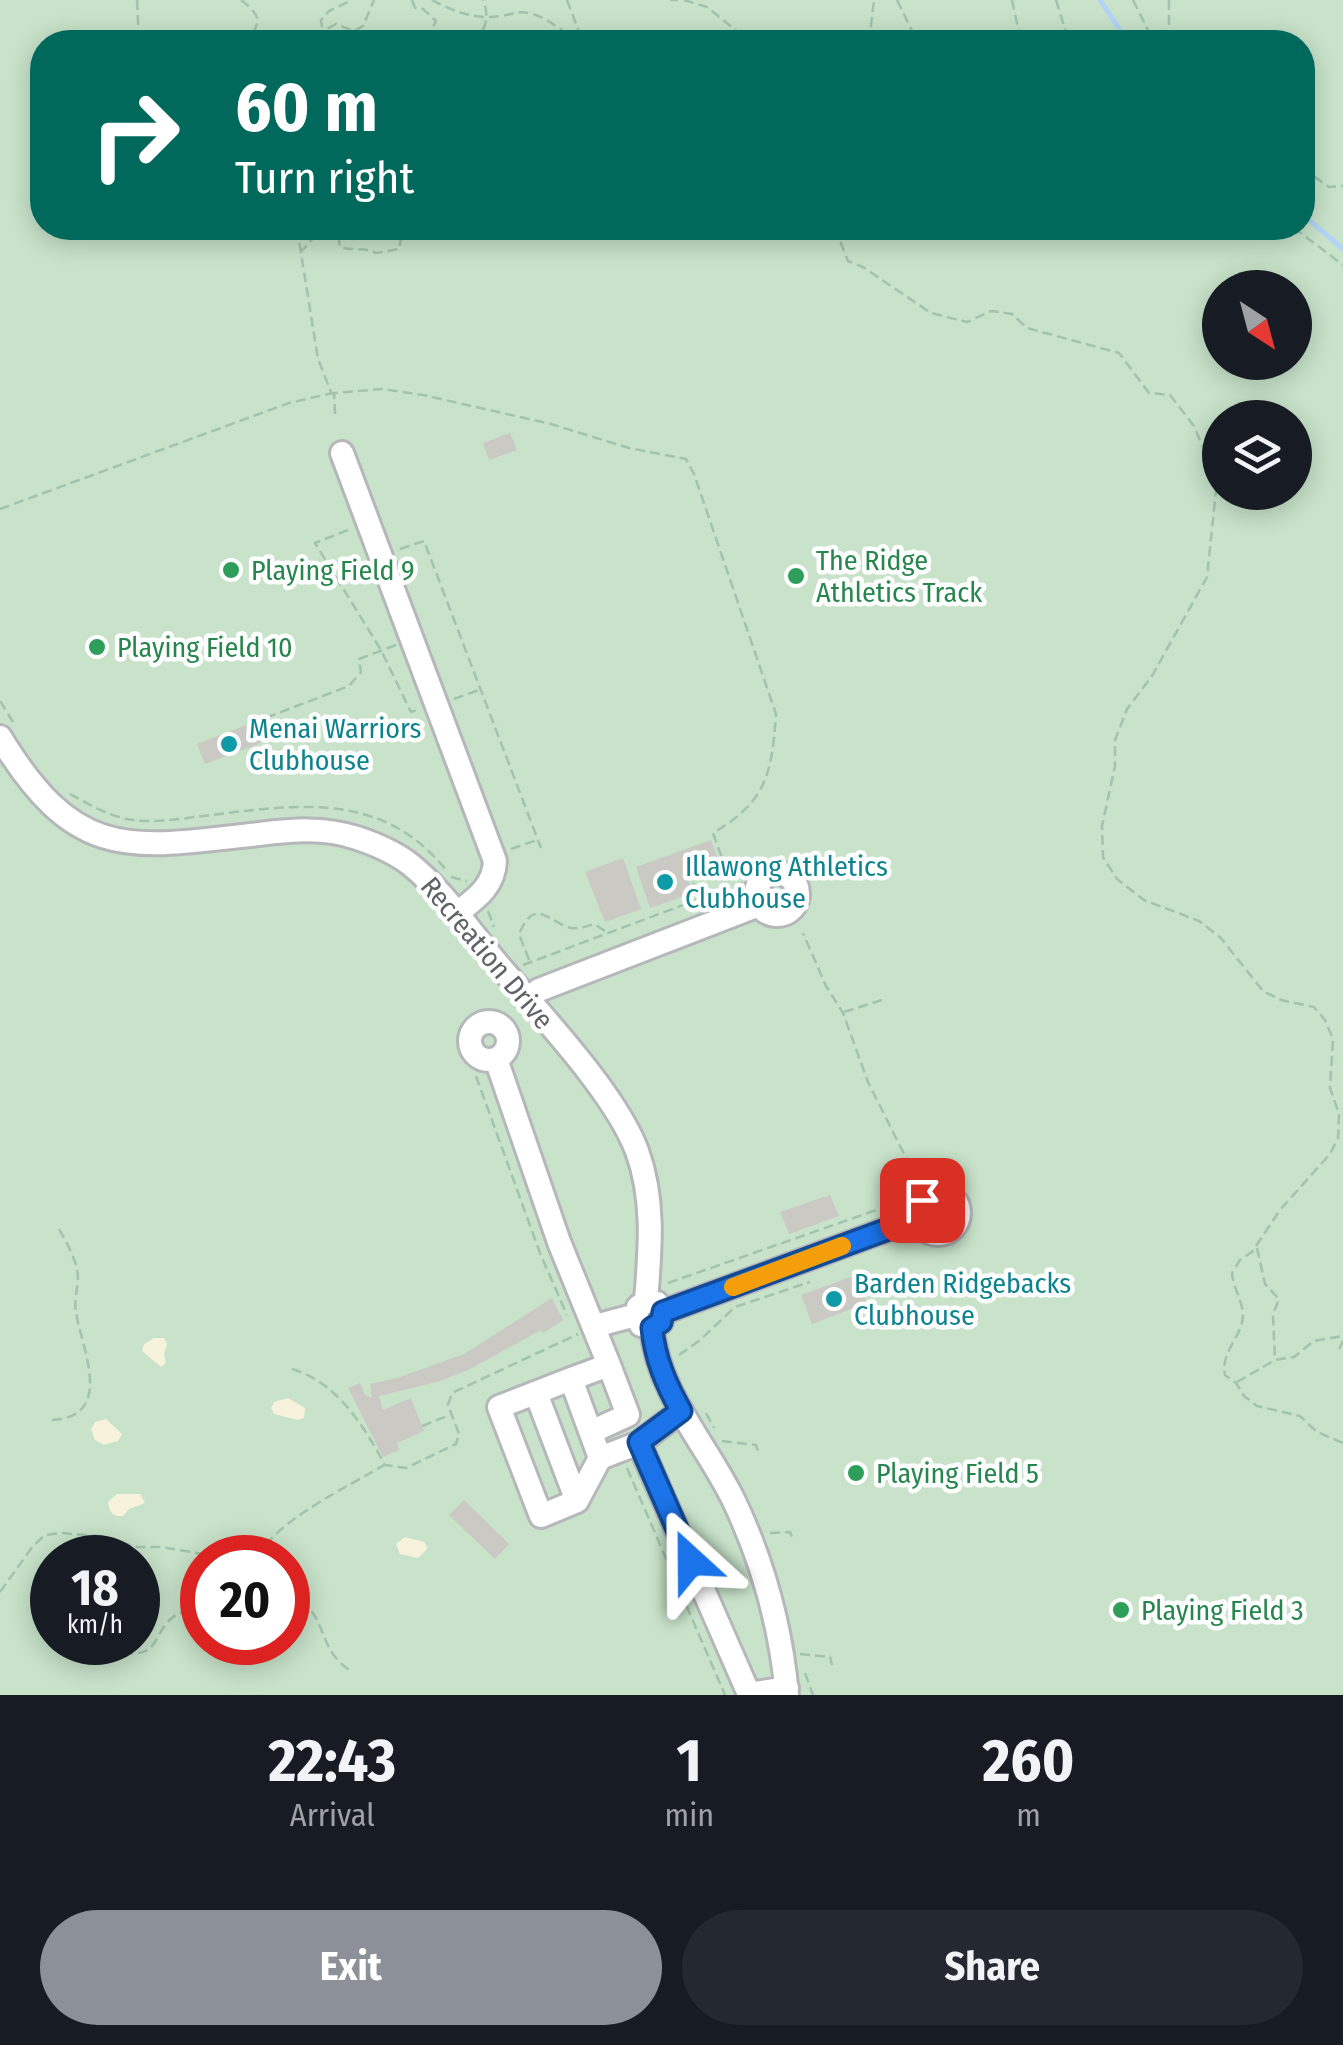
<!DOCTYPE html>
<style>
:root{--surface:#171b24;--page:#242831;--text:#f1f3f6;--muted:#9ea1a6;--accent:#8c9099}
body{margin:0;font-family:"Fira Sans Condensed",sans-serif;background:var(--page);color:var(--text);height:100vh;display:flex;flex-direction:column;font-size:38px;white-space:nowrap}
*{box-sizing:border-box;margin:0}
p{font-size:32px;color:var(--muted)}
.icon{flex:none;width:55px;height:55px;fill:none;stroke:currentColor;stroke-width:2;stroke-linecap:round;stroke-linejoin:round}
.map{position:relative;height:1695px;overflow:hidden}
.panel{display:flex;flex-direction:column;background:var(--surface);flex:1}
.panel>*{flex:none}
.banner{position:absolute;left:30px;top:30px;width:1285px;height:210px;border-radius:40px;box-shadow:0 5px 25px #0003;background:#00695c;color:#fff;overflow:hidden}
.needle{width:65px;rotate:144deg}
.fabs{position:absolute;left:1202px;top:270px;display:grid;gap:20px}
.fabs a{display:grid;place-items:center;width:110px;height:110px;border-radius:50%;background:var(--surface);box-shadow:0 5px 25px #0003;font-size:50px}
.speed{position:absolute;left:30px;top:1535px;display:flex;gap:20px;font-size:50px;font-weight:700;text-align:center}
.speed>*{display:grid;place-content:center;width:130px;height:130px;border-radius:50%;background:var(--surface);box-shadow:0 5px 25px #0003;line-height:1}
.speed small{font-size:25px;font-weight:400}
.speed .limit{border:15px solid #d22;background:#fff;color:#111}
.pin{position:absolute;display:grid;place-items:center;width:85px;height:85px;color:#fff;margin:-42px;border-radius:20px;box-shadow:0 5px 15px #0006}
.me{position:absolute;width:110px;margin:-55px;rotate:336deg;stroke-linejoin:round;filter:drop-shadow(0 0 8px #0008)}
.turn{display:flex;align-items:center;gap:35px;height:210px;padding:0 40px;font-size:45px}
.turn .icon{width:130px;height:130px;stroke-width:2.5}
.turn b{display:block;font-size:70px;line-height:85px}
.eta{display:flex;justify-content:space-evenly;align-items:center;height:170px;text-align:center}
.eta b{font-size:60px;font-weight:700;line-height:70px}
.cta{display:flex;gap:20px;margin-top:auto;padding:20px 40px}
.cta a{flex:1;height:115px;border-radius:60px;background:var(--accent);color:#fff;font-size:40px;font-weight:700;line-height:115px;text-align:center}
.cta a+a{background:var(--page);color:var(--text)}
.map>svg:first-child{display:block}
.green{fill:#c8e3ca;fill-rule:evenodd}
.sand{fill:#f7f2dc}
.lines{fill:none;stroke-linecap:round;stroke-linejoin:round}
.stream{stroke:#b3d4f5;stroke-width:5}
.building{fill:#cbc9c4}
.minor-casing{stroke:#b5b7ba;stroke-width:28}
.path{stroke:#a2c3ad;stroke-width:2.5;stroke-dasharray:10 5;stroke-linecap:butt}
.minor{stroke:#fff;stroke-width:22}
.route-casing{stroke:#114b97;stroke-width:25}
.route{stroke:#1a73e8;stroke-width:18}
.slow{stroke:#f59e0b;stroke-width:18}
.leisure-dot{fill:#2e9e5b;stroke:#fff;stroke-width:4}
.culture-dot{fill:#0f9aa8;stroke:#fff;stroke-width:4}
.labels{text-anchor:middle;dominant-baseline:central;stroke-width:9;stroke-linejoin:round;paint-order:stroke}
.leisure-label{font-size:28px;fill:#27864d;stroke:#fff;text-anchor:start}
.culture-label{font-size:28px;fill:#0d838f;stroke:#fff;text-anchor:start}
.street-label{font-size:28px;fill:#5f6266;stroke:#fff}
</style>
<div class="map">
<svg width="1343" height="1695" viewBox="0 0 1343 1695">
<rect width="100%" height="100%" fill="#efeee8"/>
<path class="green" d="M0,0H1343V1695H0ZM42,42H1302V228H42ZM1220,288H1295V362H1220ZM1220,418H1295V492H1220ZM52,1558H138V1642H52ZM202,1558H288V1642H202Z"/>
<path class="sand" d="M154,1338H164L167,1344L164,1354L166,1363L161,1367L142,1351L144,1344Z
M288,1398L305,1408L304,1418L298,1420L274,1414L271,1408L274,1402Z
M106,1419L122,1434L118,1441L104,1445L95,1440L91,1429L95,1422Z
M117,1494H140L145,1503L129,1509L123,1516C113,1518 109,1511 108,1502Z
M405,1537L424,1542L428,1548L418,1558L400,1554L396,1544Z"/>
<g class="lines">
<path class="stream" d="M1100,0L1128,42
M1302,214L1343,249"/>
</g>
<path class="building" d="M510,433L517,450L489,460L483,443Z
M252,723L261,743L205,764L197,744Z
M711,840L718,859L685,871L693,893L650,908L636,867Z
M623,858L641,909L605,922L585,872Z
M830,1195L839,1216L789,1234L780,1212Z
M856,1275L867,1303L812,1324L801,1295Z
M552,1298L563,1320L543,1333L541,1330L470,1369L437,1382L379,1396L383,1410L411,1398L424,1431L397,1443L399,1450L383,1457L348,1388L360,1383L365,1395L372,1398L370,1384L397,1378L464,1354Z
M464,1500L509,1544L495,1559L449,1515Z"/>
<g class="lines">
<defs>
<path id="minor" d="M342,453L495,861C494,887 475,899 456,914
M0,737C76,862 128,849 259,834C292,830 324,827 357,838C375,844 396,853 411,865C444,892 469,930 496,962C538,1012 615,1092 637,1151C655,1200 650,1251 646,1301
M756 894a21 21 0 1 1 42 0a21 21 0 1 1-42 0Z
M527,999L539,990L759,905
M470 1041a19 19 0 1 1 38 0a19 19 0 1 1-38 0Z
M496,1059L559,1242L609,1365L571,1379L600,1458L639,1443
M917 1213a21 21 0 1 1 42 0a21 21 0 1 1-42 0Z
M663,1312L918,1218
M595,1326L636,1315L638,1307L646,1301L657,1303L663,1312L661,1322L652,1328L641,1325L636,1315
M652,1328C658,1394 706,1443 734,1501C763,1562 781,1628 787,1695
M571,1379L499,1407L541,1516L577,1501L600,1458
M536,1393L577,1501
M681,1411L639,1443L749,1694L787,1688
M591,1432L628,1415L609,1365"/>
</defs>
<use href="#minor" class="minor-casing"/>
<path class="path" d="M137,0L139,42
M241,0C263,17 260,21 248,42
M412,0L415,8L423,9L436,21L425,42
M432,0C454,12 477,20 501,16C513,14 520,10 532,14C550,18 562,34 581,39
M567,0L583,42
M670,0H678
M684,0L707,7L738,32L765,34L792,42
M897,0L917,41
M1012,0L1021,42
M1056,0L1069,42
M1133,0L1154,42
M1169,0V42
M301,42L336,24L354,31L363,26L374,0
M324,42L321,20L329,11L352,0
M474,42C486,29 490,17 483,0
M869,42L874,0
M1302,168L1329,187L1343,186
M297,228L318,359L331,392
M326,228L338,234L340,247C352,251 366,247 376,253L399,249L402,233L429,230L441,238L453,235L454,228
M835,228L848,261L863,267L931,313L967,322L991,311L1012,314L1027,328L1119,353L1149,393L1170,395L1194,426L1217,481L1207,577L1152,676L1127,709L1115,740V766L1102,826L1103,857L1117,879L1144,900L1199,921L1220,937L1263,991L1281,1000L1314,1007L1325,1020L1333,1039L1330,1088L1339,1114L1338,1138L1330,1154L1280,1210L1252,1252L1240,1260L1232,1273C1233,1287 1242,1300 1243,1314C1243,1337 1220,1351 1225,1375L1236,1383L1244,1396L1257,1406L1300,1416L1317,1432L1343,1443
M1294,228L1343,265
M300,253L322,228
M335,414L334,393L382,389L423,395L551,424L629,448L686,459L694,474L776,714C772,774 766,802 713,833L723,861L690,873L699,899
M0,509L289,403L333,393
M348,530L315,543L381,650L411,712L417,710
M400,549L424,541L541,848
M454,699L479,690
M0,701L13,722
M252,723L349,686L361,672L359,659L396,645
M70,794C88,804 107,815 127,819C152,824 178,819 203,816C294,805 381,789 446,870
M511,849L537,840
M451,877L467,881
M488,911L494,927
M529,960L519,934C534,899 545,918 567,927C577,930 585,927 594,924L605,931
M523,965L747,881
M844,1012L882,1000
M476,1076L540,1253L567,1315
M1257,1248L1265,1284L1279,1299L1273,1314L1275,1360
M668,1283L902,1201L913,1180L906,1158L868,1082L843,1013L826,986L803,933
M1339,1349L1343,1341
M679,1355L699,1341L735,1307L810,1282
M292,1369C338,1383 363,1425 385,1465L406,1468L456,1444L459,1434L448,1405L452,1393L578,1334
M1237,1382L1275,1360L1294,1357L1314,1341L1343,1336
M706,1413L714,1428
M52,1420C116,1417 81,1347 76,1312C74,1301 77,1291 78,1280C78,1261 68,1246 59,1229
M422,1426L450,1415
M722,1441L756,1445L759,1454
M627,1468L725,1695
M770,1533L790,1532L793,1540
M259,1558C269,1524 353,1484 384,1465
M0,1592L33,1546L45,1535L61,1533L97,1536L137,1547H161L203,1554L251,1548L267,1540
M288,1593C332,1614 313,1647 352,1672
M123,1652C159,1659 152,1635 172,1618C180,1611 193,1609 202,1606
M800,1654L830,1657L832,1665
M805,1673L813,1695"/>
<use href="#minor" class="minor"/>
</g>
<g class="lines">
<defs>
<path id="route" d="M691,1561L639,1442L681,1411C666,1384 655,1359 652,1328L661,1322L663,1312L918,1218L922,1200"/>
</defs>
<use href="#route" class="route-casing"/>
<use href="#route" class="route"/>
<path class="slow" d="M733,1287L842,1246"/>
</g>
<g class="leisure-dot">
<circle cx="231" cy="570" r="10"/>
<circle cx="796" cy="576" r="10"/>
<circle cx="97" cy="647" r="10"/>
<circle cx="856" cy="1473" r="10"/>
<circle cx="1121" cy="1610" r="10"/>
</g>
<g class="culture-dot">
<circle cx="229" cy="744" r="10"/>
<circle cx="665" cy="882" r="10"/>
<circle cx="834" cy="1299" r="10"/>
</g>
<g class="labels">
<g class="leisure-label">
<text x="816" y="560">The Ridge<tspan x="816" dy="32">Athletics Track</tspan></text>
<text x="251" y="570">Playing Field 9</text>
<text x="117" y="647">Playing Field 10</text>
<text x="876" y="1473">Playing Field 5</text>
<text x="1141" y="1610">Playing Field 3</text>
</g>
<g class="culture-label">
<text x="249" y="728">Menai Warriors<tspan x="249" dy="32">Clubhouse</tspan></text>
<text x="685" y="866">Illawong Athletics<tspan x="685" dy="32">Clubhouse</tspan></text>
<text x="854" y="1283">Barden Ridgebacks<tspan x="854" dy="32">Clubhouse</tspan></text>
</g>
<g class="street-label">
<text transform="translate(487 953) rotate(50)">Recreation Drive</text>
</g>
</g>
</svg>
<div class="fabs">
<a><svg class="needle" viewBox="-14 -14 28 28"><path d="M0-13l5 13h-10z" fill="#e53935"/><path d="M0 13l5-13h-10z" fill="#9ea1a6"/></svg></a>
<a><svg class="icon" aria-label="layers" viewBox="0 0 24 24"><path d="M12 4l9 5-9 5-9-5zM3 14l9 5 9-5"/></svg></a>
</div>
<div class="speed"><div>18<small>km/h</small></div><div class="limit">20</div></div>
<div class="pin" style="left:922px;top:1200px;background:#d93025"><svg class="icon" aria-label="arrive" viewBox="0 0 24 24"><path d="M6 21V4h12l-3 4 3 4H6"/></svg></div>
<svg class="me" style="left:691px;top:1561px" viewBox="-20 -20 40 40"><path d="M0-17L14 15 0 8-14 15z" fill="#1a73e8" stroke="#fff" stroke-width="4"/></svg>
<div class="banner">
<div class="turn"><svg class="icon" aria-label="right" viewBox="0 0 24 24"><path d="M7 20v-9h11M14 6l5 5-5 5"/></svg><div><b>60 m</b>Turn right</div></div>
</div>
</div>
<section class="panel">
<div class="eta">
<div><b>22:43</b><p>Arrival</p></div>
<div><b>1</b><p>min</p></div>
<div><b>260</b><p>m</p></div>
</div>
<div class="cta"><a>Exit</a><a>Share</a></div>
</section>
